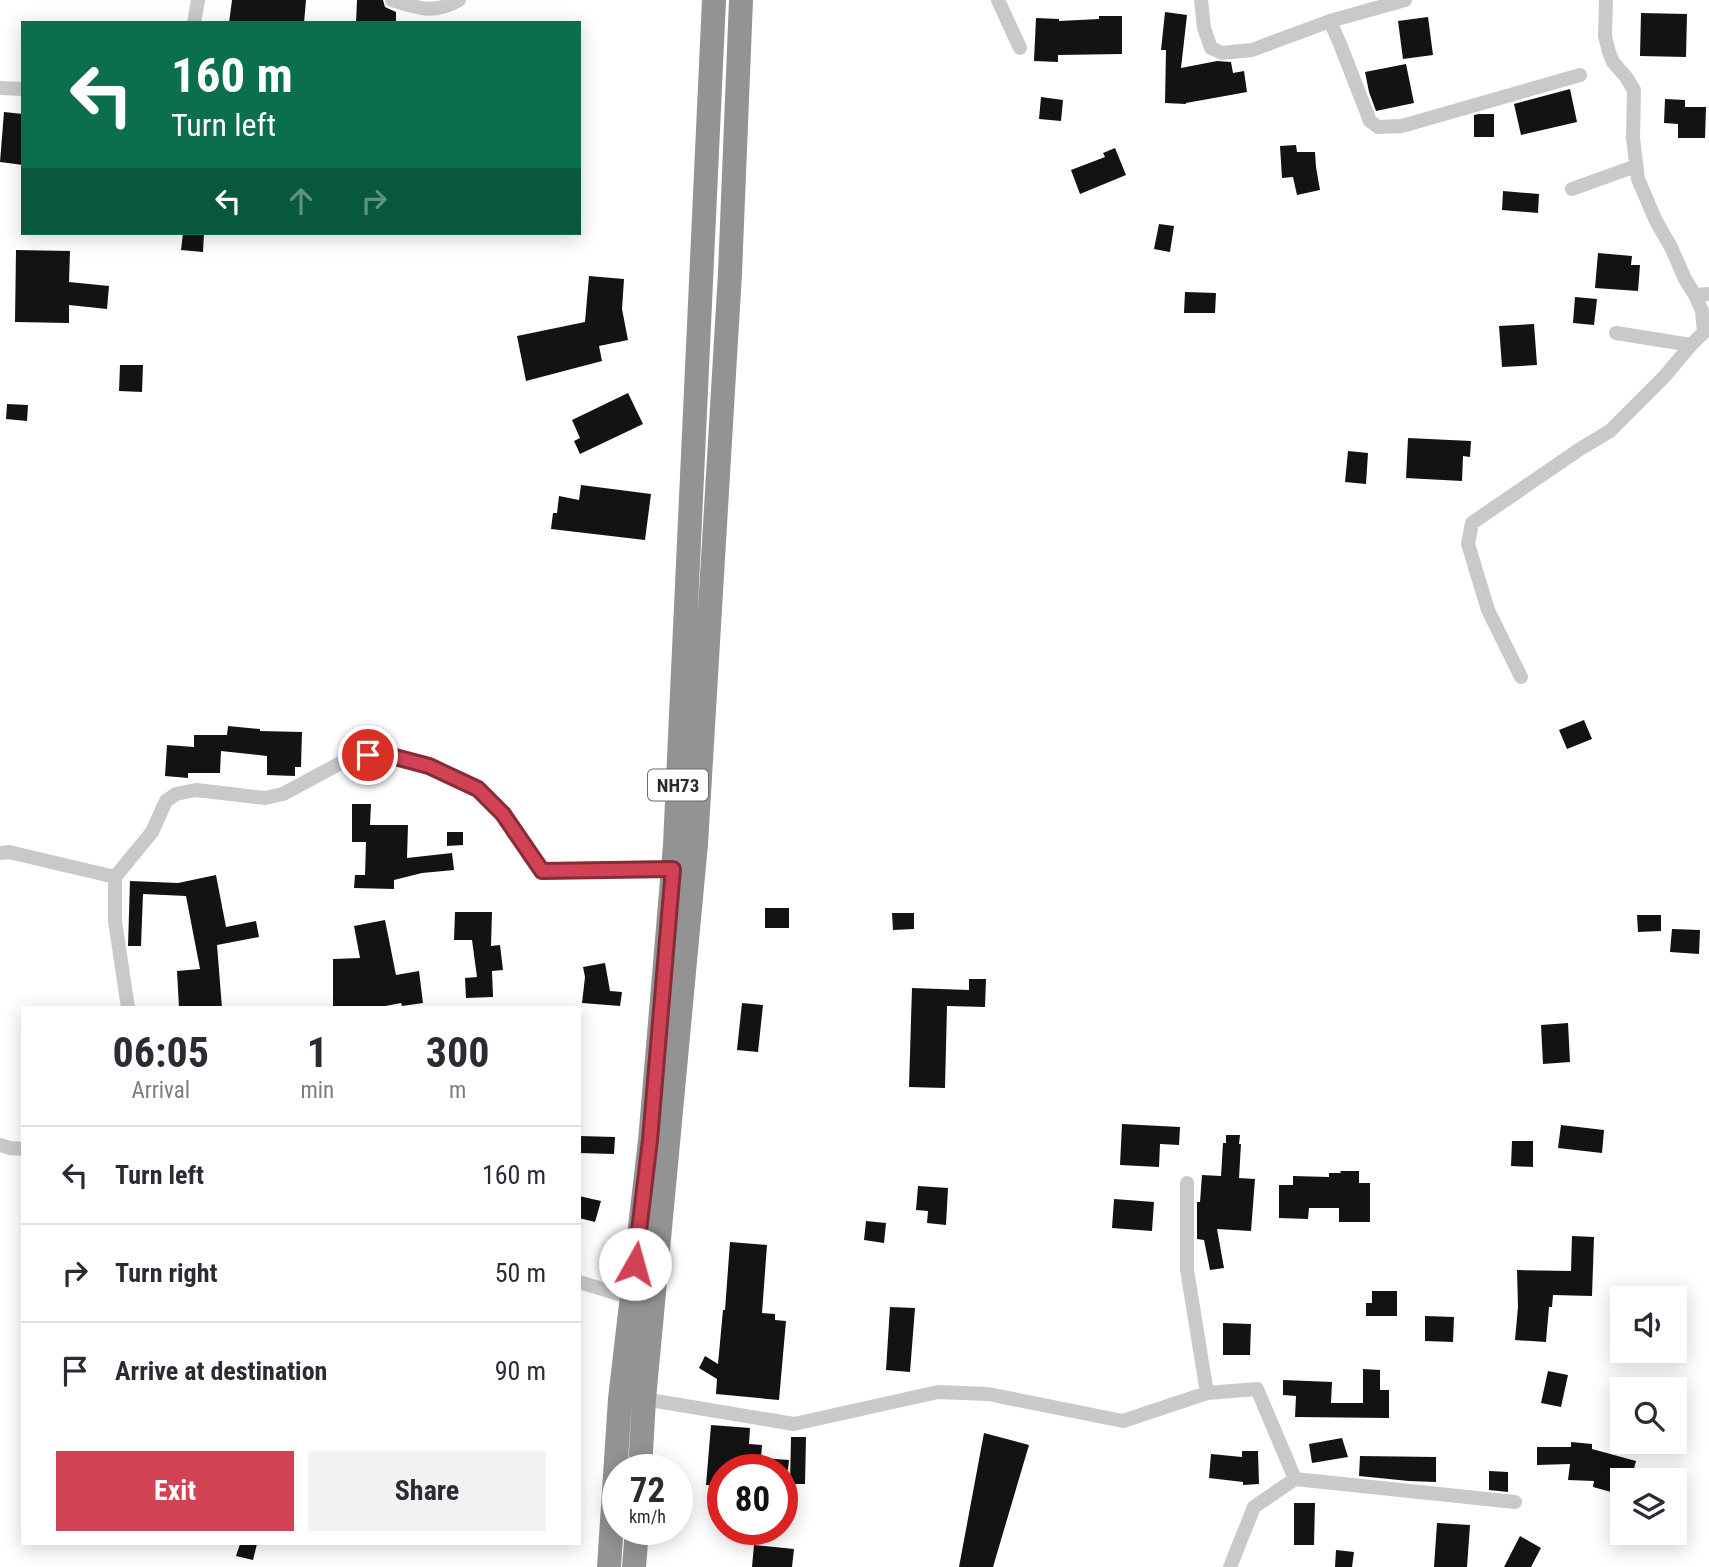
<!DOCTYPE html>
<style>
:root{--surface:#fff;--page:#f2f2f3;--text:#2b2b33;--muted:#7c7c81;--line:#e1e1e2;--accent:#d04254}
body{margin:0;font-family:"Roboto Condensed",sans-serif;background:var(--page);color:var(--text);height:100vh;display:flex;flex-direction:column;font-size:26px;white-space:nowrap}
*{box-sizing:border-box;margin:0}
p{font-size:23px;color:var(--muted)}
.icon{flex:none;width:38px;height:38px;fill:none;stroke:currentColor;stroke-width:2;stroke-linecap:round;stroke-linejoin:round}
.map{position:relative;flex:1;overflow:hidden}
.drawer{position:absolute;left:21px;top:1006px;width:560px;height:539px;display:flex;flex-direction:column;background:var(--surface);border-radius:0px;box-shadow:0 4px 18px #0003}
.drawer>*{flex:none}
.top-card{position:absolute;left:21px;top:21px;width:560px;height:214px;border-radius:0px;box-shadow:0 4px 18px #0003;background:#0b6e4f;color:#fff;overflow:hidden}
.tools{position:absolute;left:1610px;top:1286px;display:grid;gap:14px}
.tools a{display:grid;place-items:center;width:77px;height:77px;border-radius:0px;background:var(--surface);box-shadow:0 4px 18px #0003;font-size:35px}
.speed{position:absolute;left:602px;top:1454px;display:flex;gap:14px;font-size:35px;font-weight:700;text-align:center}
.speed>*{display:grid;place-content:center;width:91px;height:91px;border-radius:50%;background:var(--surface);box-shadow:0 4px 18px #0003;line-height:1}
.speed small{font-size:18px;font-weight:400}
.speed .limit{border:10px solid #d22;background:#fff;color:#111}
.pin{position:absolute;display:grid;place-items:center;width:60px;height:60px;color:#fff;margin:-30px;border:4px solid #fff;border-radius:50%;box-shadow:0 2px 7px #0007}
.me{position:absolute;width:77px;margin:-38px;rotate:7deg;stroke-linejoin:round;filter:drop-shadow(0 0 5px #0008)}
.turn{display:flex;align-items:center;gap:24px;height:147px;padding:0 35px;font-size:32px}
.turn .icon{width:91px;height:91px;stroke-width:2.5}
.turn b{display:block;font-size:49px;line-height:60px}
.lanes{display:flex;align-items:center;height:66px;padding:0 35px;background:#0003;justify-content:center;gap:35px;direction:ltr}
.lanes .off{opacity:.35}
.eta{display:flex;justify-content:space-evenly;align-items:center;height:119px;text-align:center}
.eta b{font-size:42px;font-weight:700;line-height:49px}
.primary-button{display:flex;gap:14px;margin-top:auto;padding:14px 35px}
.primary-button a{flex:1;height:80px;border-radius:0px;background:var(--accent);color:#fff;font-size:28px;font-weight:700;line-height:80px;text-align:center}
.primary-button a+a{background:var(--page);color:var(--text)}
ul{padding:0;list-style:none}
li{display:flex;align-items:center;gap:21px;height:98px;padding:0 35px;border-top:2px solid var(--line)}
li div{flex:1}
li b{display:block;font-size:26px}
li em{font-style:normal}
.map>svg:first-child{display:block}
.building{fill:#131313}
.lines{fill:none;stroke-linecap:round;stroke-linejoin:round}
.street{stroke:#c9c9c9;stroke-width:14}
.highway{stroke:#939393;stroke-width:24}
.route-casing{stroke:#872b37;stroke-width:18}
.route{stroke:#d04254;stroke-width:12}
.labels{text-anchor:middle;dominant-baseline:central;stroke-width:7;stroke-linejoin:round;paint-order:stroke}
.shield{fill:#fff;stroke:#6b6b6b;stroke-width:2}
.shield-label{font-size:19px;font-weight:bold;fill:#2c2c2c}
</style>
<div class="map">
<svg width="1709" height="1567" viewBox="0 0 1709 1567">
<rect width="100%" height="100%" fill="#fff"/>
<path class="building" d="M232,0H306L304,23H229Z
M357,0H383L385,7L396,12V23H356Z
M1165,12L1187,15L1181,68L1217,61L1231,62L1233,73L1244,71L1247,92L1186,103V104L1165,103L1166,50H1161Z
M1641,13L1687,14L1686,57L1640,56Z
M1099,16H1122V54L1058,55V62L1034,61L1036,18L1059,19V21L1099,19Z
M1428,17L1433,55L1403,59L1398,21Z
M1406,64L1414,103L1376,111L1369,92L1365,72Z
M1570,89L1577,122L1521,135L1514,104Z
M1041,97L1063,100L1061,121L1039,119Z
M1665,99L1685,100V107H1706L1705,138H1678V124L1664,123Z
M4,112L23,114V165L0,162Z
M1479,114H1494V137H1474V115Z
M1296,145L1297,152H1315L1316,167L1320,190L1297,195L1293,177L1282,178L1280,146Z
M1115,148L1126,175L1080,194L1071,170L1105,157L1103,153Z
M1503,191L1539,194L1538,213L1502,210Z
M1159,224L1174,226L1170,252L1154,249Z
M183,233H204L203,252L181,250Z
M16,250L70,251L69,282L109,286L107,309L69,305V323L15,322Z
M1598,253L1632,256L1631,265H1640L1638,291L1595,288Z
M589,276L624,279L622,309L628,340L599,346L602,361L526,381L517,336L585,322Z
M1185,292L1216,293L1215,313H1184Z
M1575,297L1597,299L1594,325L1573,323Z
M1534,324L1537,365L1502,367L1499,326Z
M120,365H143L142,392L119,391Z
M628,393L643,424L580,454L574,441L580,438L572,420Z
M7,404L28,405L27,421L6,419Z
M1408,438L1471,441L1470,457L1463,456L1462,481L1406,478Z
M1348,451L1368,453L1366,484L1345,482Z
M581,485L651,494L645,540L551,529L553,513H557L559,496L579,500Z
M1584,720L1592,739L1567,749L1559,730Z
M228,726L260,729V731L302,732L301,767H295V776L267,775V756L221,751L220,773H188V778L165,776L167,745L194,747V735H227Z
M352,804H371L370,825H408L407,858L452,853L454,870L422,873L394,880V889L354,888L355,875H365L366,842H352Z
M447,832H463V845L447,846Z
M216,875L226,927L256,921L259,937L217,945L222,1008H179L177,971L200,969L186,896L143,894L141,946H128L130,881L178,883Z
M765,908H789V928H765Z
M455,912H492L491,946L500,945L503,970L492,971L493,997L466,998L465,978L477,977L472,940H454Z
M892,913H914V929L893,930Z
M1637,915H1661V931L1638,932Z
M385,920L396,975L419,971L423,1003L402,1006L401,1003L375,1008H333V959L360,958L354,926Z
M1672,929L1700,930L1699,954L1670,952Z
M605,963L610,991L622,992L620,1006L582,1003L585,977L583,967Z
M969,979H986L985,1007L947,1006L945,1088L909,1087L912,988L969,990Z
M742,1003L763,1005L758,1052L737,1050Z
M1568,1023L1570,1062L1543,1064L1541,1025Z
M1122,1124L1180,1127L1179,1145L1160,1144L1159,1167L1120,1165Z
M1561,1125L1604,1130L1602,1153L1558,1148Z
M1226,1135H1240L1239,1144H1241L1239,1178L1255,1179L1251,1231L1217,1229L1224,1268L1210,1270L1204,1240L1197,1239V1202H1200L1202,1175L1221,1176L1223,1143H1226Z
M579,1136L615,1137L614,1154L579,1153Z
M1512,1141H1533V1167L1511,1166Z
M1340,1171H1359V1183H1370V1222H1339V1208H1309L1308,1219L1279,1218V1185H1293V1176L1329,1177V1173H1341Z
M918,1186L948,1188L946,1225L927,1223L928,1211L916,1210Z
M579,1196L601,1201L595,1222L579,1218Z
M1114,1199L1154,1202L1152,1231L1112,1228Z
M866,1221L886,1223L884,1243L864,1240Z
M1572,1236L1594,1237L1592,1296L1553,1295L1552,1307H1549L1546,1342L1515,1340L1518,1307L1517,1270L1571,1271Z
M730,1242L767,1245L762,1313L775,1314V1320L786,1321L779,1400L716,1394L717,1379L699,1368L705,1356L718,1364L723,1310H725Z
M1372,1291H1397V1316H1366V1303H1372Z
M890,1307L915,1308L910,1372L886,1370Z
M1425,1316L1454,1317L1453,1342L1425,1341Z
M1223,1323L1251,1324L1250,1355H1223Z
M1363,1369L1380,1370V1390H1389V1418L1295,1417L1296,1396L1283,1395V1380L1332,1382L1331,1403H1363Z
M1548,1371L1568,1375L1561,1407L1541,1403Z
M711,1425L750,1428L749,1444L762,1445L761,1458L789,1460L788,1470H723V1486L706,1485Z
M984,1433L1029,1445L993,1567H959Z
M791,1437H806L805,1484H790Z
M1342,1438L1348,1457L1312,1463L1309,1444Z
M1571,1442L1592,1444V1449L1636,1461L1631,1480H1622V1495L1593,1487L1594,1481L1568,1480L1570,1464L1537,1465V1447H1571Z
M1242,1451H1258L1259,1484L1243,1485V1482L1209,1478L1211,1454L1242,1457Z
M1360,1456L1436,1457V1482L1409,1481L1359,1476Z
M1489,1471L1508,1472V1492L1489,1490Z
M1294,1503H1315L1314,1545H1294Z
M1437,1523L1470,1525L1467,1567H1434Z
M1520,1536L1541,1548L1531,1567H1504Z
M240,1544H257L253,1560L236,1556Z
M754,1545L794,1549L792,1567H752Z
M1336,1550L1354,1552L1352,1567H1335Z"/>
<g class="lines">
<path class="street" d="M392,0C417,8 434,15 459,0
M998,0L1020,48
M1201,0L1204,28L1211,48L1222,53L1252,50L1330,21L1340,44L1370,121L1378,127L1402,126L1580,75
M1606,0L1605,36L1609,52L1613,62L1626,77L1634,90L1633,138L1638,179L1656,221L1671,247L1685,279L1695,295L1702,311L1704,332L1691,345L1616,333
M1330,21L1405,0
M194,23L198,0
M0,88L23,89
M1572,189L1636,166
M1695,295L1709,294
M1521,677L1488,610L1468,544L1472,523L1580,449L1610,431L1664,377L1691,345
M0,853L9,852L115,877
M128,1008L115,921V877L152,832L166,801L176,794L196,790L265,798L283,794L346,760L368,755L395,757L429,766L478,789L503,814L542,871L673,869
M0,1145L10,1148L23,1149
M1187,1183V1270L1207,1393
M579,1282L632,1298
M644,1399L794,1424L938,1392L988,1394L1123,1421L1207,1393L1257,1389L1295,1479
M1230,1567L1254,1507L1295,1479L1515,1502"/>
<path class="highway" d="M640,1470L644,1399L696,844L730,273L741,0
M609,1567L620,1399L650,1141L675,845L714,0
M634,1567L637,1530"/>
</g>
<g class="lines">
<defs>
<path id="route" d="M368,755L395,757L429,766L478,789L503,814L542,871L673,869L650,1140L635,1264"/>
</defs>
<use href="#route" class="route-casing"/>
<use href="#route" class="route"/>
</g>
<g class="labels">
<rect class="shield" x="648" y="769.5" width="60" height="31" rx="5"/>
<g class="shield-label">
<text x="678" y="785">NH73</text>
</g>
</g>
</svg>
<div class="tools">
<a><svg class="icon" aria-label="sound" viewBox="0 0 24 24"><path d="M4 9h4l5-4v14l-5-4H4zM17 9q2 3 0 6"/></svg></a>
<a><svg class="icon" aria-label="search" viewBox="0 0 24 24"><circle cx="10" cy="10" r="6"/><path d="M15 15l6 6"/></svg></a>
<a><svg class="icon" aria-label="layers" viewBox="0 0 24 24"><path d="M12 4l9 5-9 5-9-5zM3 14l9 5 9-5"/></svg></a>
</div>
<div class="speed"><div>72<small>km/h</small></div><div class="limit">80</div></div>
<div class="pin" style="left:368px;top:755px;background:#d93025"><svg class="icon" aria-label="arrive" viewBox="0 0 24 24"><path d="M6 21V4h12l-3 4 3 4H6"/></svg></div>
<svg class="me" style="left:635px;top:1264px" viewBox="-20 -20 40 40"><circle r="19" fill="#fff"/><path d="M0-13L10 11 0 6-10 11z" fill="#d04254"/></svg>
<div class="top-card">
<div class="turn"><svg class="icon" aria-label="left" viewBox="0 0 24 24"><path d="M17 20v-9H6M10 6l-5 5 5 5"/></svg><div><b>160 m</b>Turn left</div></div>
<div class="lanes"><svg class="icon" aria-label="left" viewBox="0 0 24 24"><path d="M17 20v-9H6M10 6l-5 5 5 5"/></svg><svg class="icon off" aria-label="ahead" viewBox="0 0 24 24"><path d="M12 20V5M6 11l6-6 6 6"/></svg><svg class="icon off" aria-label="right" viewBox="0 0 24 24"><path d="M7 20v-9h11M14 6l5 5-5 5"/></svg></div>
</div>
<section class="drawer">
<div class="eta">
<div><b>06:05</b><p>Arrival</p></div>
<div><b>1</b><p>min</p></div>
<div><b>300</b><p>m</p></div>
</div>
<ul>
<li><svg class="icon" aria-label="left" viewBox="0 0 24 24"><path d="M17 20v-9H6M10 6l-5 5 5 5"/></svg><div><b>Turn left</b></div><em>160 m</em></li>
<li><svg class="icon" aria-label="right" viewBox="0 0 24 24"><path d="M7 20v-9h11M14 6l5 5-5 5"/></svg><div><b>Turn right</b></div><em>50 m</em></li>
<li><svg class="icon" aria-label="arrive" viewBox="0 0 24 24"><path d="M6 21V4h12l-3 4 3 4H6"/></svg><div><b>Arrive at destination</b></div><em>90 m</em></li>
</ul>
<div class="primary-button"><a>Exit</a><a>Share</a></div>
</section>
</div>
